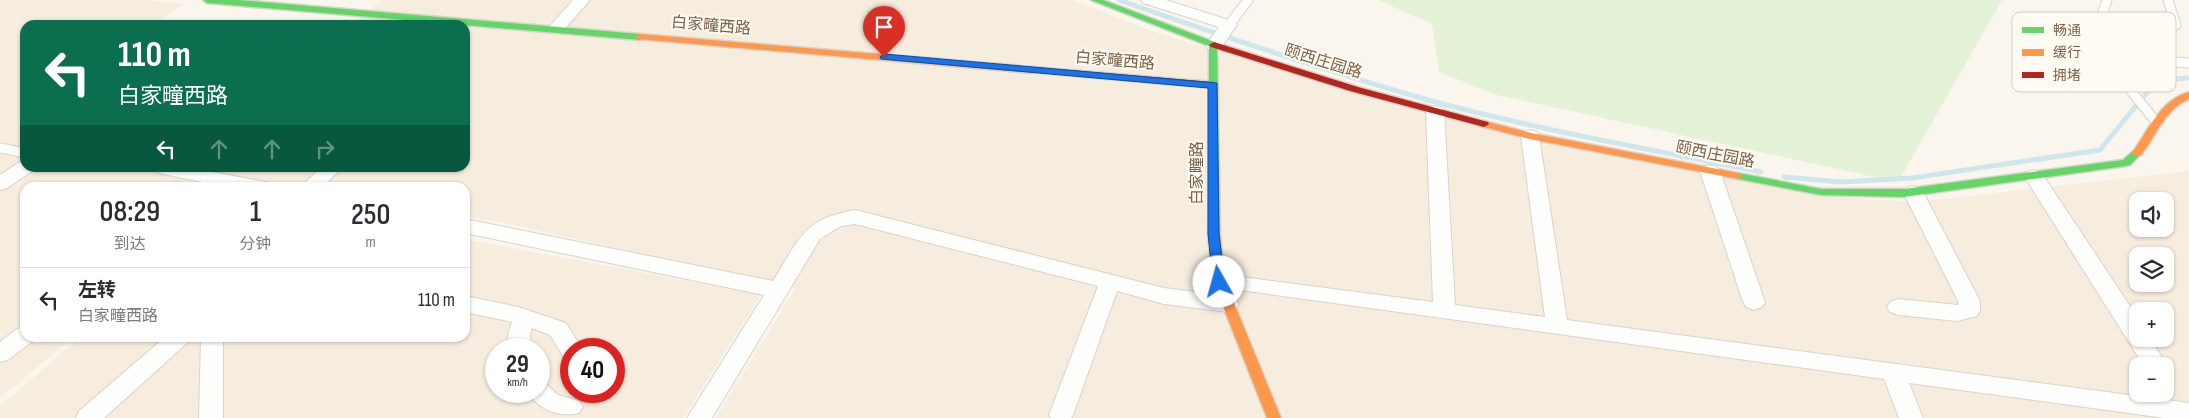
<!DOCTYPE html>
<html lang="zh">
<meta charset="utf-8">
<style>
:root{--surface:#fff;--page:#f2f2f3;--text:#2b2b33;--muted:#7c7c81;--line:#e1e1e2}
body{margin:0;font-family:"Sofia Sans Condensed","Noto Sans SC",sans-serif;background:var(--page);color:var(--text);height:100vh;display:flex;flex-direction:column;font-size:19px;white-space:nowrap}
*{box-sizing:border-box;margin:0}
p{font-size:16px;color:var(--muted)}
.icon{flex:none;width:28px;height:28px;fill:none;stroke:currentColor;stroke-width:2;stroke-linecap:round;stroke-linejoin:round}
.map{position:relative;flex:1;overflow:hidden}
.side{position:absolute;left:20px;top:182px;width:450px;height:160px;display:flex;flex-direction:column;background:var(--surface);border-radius:15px;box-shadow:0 1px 4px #0004}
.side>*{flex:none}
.guide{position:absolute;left:20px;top:20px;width:450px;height:152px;border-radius:15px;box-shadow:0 1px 4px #0004;background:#0b6e4f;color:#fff;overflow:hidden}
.tools{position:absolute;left:2129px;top:192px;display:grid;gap:10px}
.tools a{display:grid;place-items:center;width:45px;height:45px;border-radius:10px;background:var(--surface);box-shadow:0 1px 4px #0004;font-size:25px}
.speed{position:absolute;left:485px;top:338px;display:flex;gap:10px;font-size:25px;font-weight:700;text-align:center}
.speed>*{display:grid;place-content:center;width:65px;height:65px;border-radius:50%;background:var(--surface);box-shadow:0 1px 4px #0004;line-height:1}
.speed small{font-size:12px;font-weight:400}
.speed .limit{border:8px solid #d22;background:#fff;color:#111}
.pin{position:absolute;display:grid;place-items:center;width:42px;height:42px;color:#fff;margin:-51px -21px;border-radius:50% 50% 50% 0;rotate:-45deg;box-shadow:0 0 5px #0007}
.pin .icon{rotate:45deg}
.me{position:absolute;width:55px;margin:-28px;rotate:353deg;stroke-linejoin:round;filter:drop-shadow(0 0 4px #0008)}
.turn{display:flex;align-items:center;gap:18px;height:105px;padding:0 15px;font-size:22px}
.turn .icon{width:65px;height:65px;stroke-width:2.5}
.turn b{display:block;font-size:35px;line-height:42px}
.lanes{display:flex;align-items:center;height:48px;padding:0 15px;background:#0003;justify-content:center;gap:25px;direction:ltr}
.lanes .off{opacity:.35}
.eta{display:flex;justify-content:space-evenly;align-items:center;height:85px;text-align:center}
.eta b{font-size:30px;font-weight:600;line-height:35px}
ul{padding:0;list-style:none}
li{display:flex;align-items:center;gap:15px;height:65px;padding:0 15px;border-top:1px solid var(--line)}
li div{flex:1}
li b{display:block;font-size:19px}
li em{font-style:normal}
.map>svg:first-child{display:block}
.residential{fill:#f6edde;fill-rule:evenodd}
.green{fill:#e4f2d7}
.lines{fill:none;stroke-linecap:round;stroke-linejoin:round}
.stream{stroke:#cee6ec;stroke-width:5}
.lane-casing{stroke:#dad3cc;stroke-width:11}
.street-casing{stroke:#dad3cc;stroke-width:2}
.fast-casing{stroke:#dad3c9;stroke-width:3}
.slow-casing{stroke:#dad3c9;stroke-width:3}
.jam-casing{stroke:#dad3c9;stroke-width:3}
.lane{stroke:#fefefc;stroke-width:9}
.street{fill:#fefefc;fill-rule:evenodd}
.fast{fill:#63d668;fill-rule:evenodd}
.slow{fill:#ff974d;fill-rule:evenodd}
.jam{fill:#b3261e;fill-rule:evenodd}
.route{fill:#1a73e8;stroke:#114b97}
.labels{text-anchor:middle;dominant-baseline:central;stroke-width:4;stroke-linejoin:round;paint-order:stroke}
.street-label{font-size:16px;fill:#7d6149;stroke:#fffbf2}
.key{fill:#fffbf2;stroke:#d8cdbf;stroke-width:1}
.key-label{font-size:14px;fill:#7d6149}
</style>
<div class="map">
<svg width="2189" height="418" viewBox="0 0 2189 418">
<rect width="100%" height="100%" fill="#faf6ee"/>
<path class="residential" d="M0,0H147L183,4L153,25H25V168H465V25H353L382,0H1072L1151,31L1368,98L1822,196L1916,202L2189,171V418H716L795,288L514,225L465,216V188H303L259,180L249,188H25V338H72L0,398ZM2138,201H2165V229H2138ZM2138,256H2165V284H2138ZM2138,311H2165V339H2138ZM2138,366H2165V394H2138Z
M465,239L761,295L683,418H0V406L80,338H465ZM496,349H539V391H496ZM571,349H614V391H571Z"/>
<path class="green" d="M1378,0H2002L1898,182L1497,95L1439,72L1432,24Z"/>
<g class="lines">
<path class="stream" d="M1119,0C1221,36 1324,70 1428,100C1538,130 1650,149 1761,172
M1784,177L1841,182L1912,178L2100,150L2149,90L2175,79L2189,78"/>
<defs>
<path id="lane" d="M2107,0L2103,12L2109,31L2129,63
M1229,25L1248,0
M2113,37L2155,38L2176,25L2168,0
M2157,123L2127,86L2129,63L2149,60L2189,63
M0,148L25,153"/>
<path id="street" d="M573,0H590L562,32H550L548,29L550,26Z
M1141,0H1166L1235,22L1237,25L1220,49H1208L1206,45L1219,27L1143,3Z
M1435,106L1441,107L1444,111L1455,305L1545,317L1521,136L1523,132L1530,130L1537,132L1539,136L1567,320L2189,403V418H2165L1909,383L1923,418H1899L1884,379L1211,286L1208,281L1211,276L1219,274L1433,302L1426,111L1429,107Z
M25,161V168H34L32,171L7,188L0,190V175L18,163Z
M1710,165L1717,167L1720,171L1765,302L1762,307L1754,310L1746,307L1743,302L1700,171L1703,167Z
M153,168H191L266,182L273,184L275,188H232L163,174L156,172Z
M321,168H342L321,188H299Z
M2034,170L2041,172L2138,318V339H2150L2168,366L2165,371V366H2144L2024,176L2027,172Z
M1913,186L1920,188L1923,192L1980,301V311L1977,316L1957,321L1898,315L1890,312L1887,307L1890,302L1898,299L1958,305V301L1903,192L1906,188Z
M855,210L1164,288L1228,296L1236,299L1239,304L1236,309L1228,312L1164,304L1117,291L1073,415L1071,418H1051L1049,415L1098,286L855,224L841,226L820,239L712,418H687L764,295L465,233V219L773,281C799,240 802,219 855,210Z
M465,296L518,307L566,323L582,349H571V358L563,356L550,335L532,328L530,335L531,349H509L508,335L512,322L465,312Z
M25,327V338H35L33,341L8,360L0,362V342L17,329Z
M164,338H189L186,344L104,418H76L79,411Z
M201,338H223V418H199Z
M539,382L547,385L558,395L579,401L583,407L579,413C559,418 537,409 527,391H539Z"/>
<path id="fast" d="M203,0H239L640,34L645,37L640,40L207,3Z
M1091,0H1103L1217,43L1219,171L1218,173L1214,174L1209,171V46Z
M2137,150L2142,153L2130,165L2126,166L1904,197L1821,195L1738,179L1733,176L1738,173L1821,189H1904L2123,160L2133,151Z"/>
<path id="slow" d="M640,34L1032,67L1037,70L1032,73L637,39L635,37Z
M2189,92V99C2165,109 2156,136 2141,155H2133L2132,153C2148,131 2160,100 2189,92Z
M1484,121L1531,133L1738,173L1743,176L1738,179L1530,139L1480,126L1479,124Z
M1214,168L1219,171L1220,234L1225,281L1281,418H1267L1213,281L1208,234L1209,171Z"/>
<path id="jam" d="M1214,42L1358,87L1488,122L1489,124L1484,127L1350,91L1211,47L1209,45Z
M1032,67L1213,82L1218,85L1213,88L1029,72L1027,70L1029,68Z"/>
</defs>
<use href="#lane" class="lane-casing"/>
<use href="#street" class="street-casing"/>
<use href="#fast" class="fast-casing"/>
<use href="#slow" class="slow-casing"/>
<use href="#jam" class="jam-casing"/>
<use href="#lane" class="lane"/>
<use href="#street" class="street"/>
<use href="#fast" class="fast"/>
<use href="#slow" class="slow"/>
<use href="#jam" class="jam"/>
</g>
<path class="route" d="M884,54L1217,83L1219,234L1225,282L1223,284L1219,286L1213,282L1208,234V88L881,59L880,57Z"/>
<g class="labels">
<g class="street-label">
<text transform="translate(711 26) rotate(5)">白家疃西路</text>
<text transform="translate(1115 61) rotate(5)">白家疃西路</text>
<text transform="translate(1323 62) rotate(17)">颐西庄园路</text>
<text transform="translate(1715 155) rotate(11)">颐西庄园路</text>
<text transform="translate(1197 173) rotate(-90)">白家疃路</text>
</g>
</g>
<rect x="2012" y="12" width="164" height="80" rx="8" class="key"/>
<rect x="2022" y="27" width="22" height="6" fill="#63d668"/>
<rect x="2022" y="49" width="22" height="7" fill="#ff974d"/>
<rect x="2022" y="72" width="22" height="6" fill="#b3261e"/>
<g class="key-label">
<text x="2053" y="35">畅通</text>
<text x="2053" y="57">缓行</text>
<text x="2053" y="80">拥堵</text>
</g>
</svg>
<div class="tools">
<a><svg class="icon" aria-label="sound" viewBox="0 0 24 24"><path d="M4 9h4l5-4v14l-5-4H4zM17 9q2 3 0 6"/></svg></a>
<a><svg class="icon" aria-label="layers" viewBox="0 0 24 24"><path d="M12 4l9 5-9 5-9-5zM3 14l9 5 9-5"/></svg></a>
<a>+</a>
<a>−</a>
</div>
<div class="speed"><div>29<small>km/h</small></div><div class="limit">40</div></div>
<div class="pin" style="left:884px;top:57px;background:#d93025"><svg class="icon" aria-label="arrive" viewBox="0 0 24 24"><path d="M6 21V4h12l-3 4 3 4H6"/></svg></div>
<svg class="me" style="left:1219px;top:282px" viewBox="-20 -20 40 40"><circle r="19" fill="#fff"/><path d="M0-13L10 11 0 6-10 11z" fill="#1a73e8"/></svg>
<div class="guide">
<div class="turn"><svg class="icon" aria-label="left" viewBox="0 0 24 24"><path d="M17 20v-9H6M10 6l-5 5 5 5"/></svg><div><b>110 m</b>白家疃西路</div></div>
<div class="lanes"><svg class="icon" aria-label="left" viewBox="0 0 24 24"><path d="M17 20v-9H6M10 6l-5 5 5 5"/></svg><svg class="icon off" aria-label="ahead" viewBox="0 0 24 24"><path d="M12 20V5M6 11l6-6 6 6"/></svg><svg class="icon off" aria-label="ahead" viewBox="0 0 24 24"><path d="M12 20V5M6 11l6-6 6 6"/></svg><svg class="icon off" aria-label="right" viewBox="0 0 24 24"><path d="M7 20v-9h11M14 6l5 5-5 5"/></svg></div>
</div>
<section class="side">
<div class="eta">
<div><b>08:29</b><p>到达</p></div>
<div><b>1</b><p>分钟</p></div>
<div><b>250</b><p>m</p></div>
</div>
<ul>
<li><svg class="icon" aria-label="left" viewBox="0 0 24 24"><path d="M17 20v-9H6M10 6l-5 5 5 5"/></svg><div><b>左转</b><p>白家疃西路</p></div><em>110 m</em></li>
</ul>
</section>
</div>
